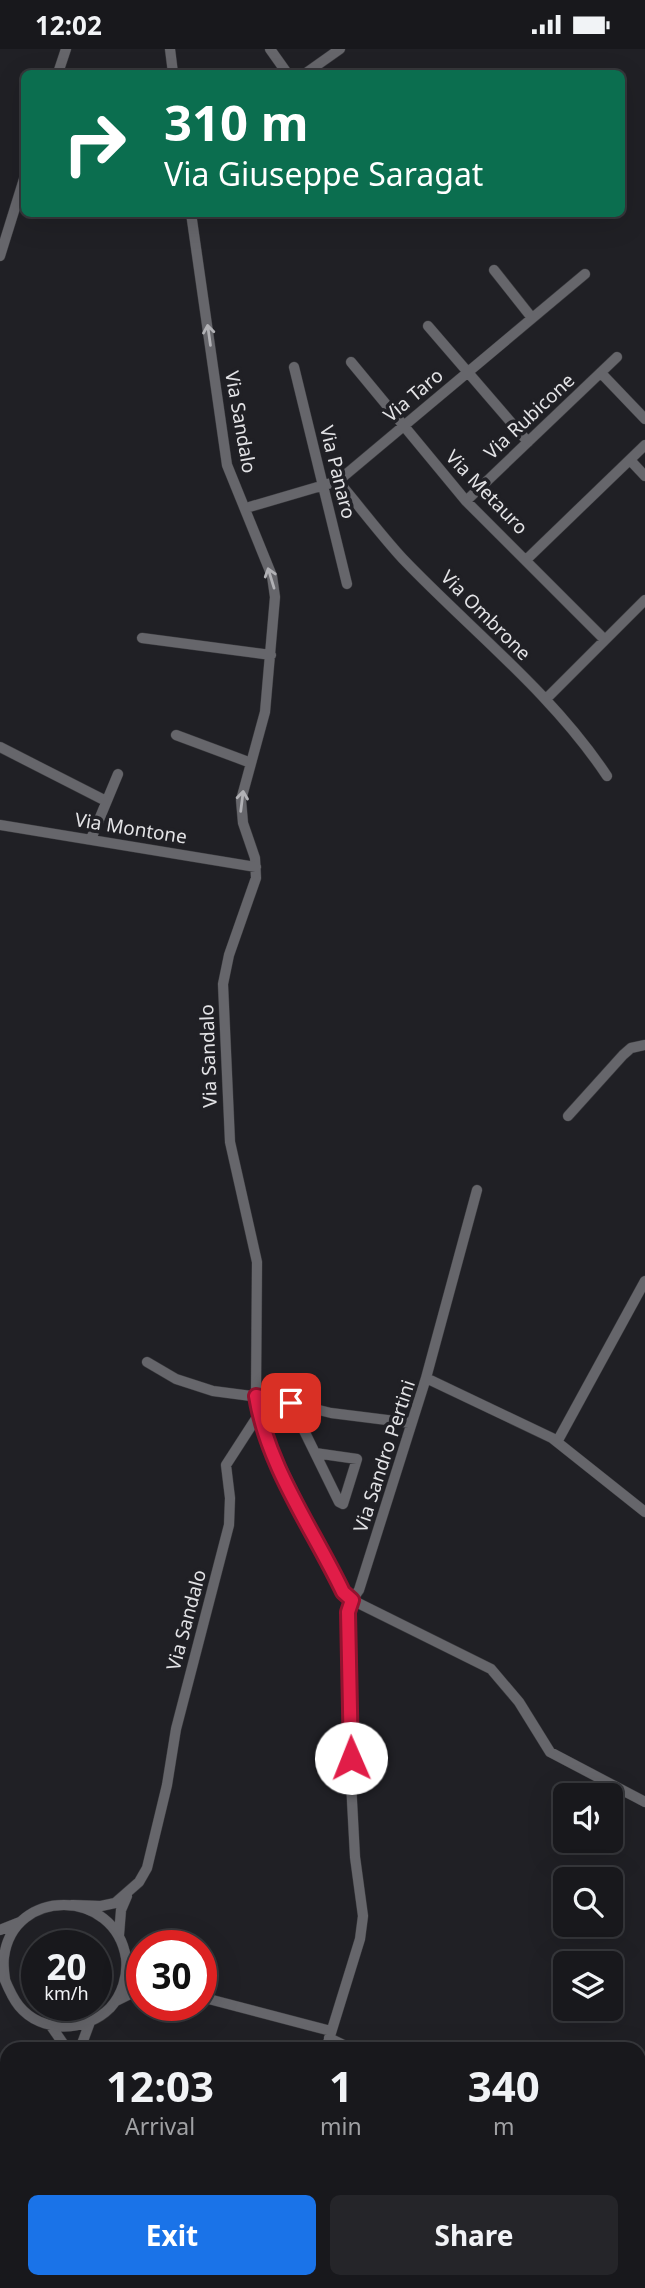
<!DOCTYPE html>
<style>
:root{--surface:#18181c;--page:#252529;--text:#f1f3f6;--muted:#9fa0a3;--line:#36373b;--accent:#1a73e8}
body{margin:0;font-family:"Noto Sans",sans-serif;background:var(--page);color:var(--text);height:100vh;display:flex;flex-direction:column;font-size:26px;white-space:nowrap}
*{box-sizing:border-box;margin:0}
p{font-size:23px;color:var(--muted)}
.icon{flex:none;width:38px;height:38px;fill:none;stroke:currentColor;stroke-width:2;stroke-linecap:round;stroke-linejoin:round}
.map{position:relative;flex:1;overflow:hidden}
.panel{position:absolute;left:0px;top:1993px;width:646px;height:247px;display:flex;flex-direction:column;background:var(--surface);border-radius:21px 21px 0 0;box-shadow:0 7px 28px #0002,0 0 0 2px var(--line)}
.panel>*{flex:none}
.hud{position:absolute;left:21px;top:21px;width:604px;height:147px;border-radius:10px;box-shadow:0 7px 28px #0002,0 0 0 2px var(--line);background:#0b6e4f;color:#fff;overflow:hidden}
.tools{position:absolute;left:553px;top:1734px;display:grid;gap:14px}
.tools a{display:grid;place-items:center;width:70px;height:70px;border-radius:10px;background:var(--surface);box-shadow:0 7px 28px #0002,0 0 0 2px var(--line);font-size:35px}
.speed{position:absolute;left:21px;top:1881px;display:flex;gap:14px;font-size:35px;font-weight:700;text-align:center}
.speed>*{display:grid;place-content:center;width:91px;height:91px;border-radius:50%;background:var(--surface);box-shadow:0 7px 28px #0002,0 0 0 2px var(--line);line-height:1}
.speed small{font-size:18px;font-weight:400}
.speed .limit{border:10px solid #d22;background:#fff;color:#111}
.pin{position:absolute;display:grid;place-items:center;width:60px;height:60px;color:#fff;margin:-30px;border-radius:14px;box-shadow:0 4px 10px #0006}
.me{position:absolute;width:77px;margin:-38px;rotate:359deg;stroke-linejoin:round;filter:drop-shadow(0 0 5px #0008)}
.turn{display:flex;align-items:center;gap:24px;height:147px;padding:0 28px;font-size:32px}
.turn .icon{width:91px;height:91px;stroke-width:2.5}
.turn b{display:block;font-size:49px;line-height:60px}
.eta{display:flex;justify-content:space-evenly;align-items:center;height:119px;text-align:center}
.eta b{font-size:42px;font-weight:700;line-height:49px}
.primary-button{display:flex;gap:14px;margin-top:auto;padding:14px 28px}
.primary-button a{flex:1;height:80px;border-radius:10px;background:var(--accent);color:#fff;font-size:28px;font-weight:700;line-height:80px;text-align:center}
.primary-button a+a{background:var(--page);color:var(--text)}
.status{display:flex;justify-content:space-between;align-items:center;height:49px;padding:0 35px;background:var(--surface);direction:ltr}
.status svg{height:19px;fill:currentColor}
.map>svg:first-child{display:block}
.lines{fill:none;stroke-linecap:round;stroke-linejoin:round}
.minor-casing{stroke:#3a3a3e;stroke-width:11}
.highway-casing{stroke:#3a3a3e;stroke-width:16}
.minor{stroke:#66666b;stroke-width:10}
.highway{stroke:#9679bc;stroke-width:14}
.oneway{stroke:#b1b1b5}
.route-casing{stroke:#92132f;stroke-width:18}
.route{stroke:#e11d48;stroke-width:12}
.labels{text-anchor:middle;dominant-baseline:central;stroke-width:7;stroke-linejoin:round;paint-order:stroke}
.street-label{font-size:19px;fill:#e3e3e6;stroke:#202025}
</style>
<div class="status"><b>12:02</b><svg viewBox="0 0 49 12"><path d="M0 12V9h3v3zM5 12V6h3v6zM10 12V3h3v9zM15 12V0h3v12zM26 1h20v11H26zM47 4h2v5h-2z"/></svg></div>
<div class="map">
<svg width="645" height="2239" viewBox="0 0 645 2239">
<rect width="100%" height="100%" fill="#202025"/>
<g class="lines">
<defs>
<path id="minor" d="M170,0L173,24
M270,0L287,24
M58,24L66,0
M306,24L340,0
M191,164L227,416L272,527L275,548L265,663L241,751L243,774L255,809L256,829L229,906L223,935L230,1093L257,1213L256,1347L271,1397L343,1543L352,1551L348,1563L351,1733L355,1808L363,1867L360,1890L326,2000
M0,207L24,130
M494,221L532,269
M428,277L528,393
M351,313L466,452L605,591
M294,318L347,535
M601,324L645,370
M630,411L645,427
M338,432C360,458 380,485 403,510C472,582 552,644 607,727
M466,452L617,308
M246,459L338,432L585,225
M527,510L645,396
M142,589L271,606
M546,650L645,551
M176,686L251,714
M0,698L106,752
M0,776L256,818
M91,790L118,725
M568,1067L623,1006L631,999L645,996
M147,1313L176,1330L213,1342L274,1350L331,1364L411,1374
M426,1329L477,1141
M291,1355L339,1453L343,1455L357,1410L315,1404
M557,1393L645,1232
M645,1463L552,1389L426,1329L359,1541L352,1551L491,1620L519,1653L550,1703L645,1753
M73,1856L101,1857L115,1854L139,1833L147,1819L167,1736L176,1680L229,1476L230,1449L226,1416L259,1365
M0,1881L20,1873
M119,1886L121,1861L127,1847
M128,1910L142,1929
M0,1919C6,1933 10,1946 19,1957C42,1985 86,1983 110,1959C122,1946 128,1927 126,1909C115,1839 13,1838 4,1908C3,1915 4,1923 5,1930
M201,1948L331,1982
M118,1951L142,1939
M51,1977L67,2000
M329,1989L352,2000
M80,2000L90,1973
M101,2233V2239"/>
<path id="highway" d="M639,2120L645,2117
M639,2131L645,2129
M143,2233L150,2239
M68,2239L72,2233
M337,2239L356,2233
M368,2239L385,2233"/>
</defs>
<use href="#minor" class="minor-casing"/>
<use href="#highway" class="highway-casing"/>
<use href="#minor" class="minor"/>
<use href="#highway" class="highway"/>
</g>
<defs><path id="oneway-shaft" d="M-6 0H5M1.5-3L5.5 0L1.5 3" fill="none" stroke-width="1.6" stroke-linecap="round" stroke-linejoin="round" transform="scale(1.75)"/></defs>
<g class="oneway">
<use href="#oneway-shaft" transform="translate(209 286) rotate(-98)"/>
<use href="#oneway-shaft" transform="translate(271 529) rotate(-107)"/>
<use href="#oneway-shaft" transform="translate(242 752) rotate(-83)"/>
</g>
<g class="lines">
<defs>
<path id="route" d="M291,1354L256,1347C267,1417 313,1480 343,1543L352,1551L348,1563L351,1709"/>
</defs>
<use href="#route" class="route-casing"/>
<use href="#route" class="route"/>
</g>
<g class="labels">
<g class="street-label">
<text transform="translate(413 346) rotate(-40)">Via Taro</text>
<text transform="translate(529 367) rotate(-43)">Via Rubicone</text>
<text transform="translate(241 373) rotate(80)">Via Sandalo</text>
<text transform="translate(338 423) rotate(76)">Via Panaro</text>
<text transform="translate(487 443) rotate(46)">Via Metauro</text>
<text transform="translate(486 566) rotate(45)">Via Ombrone</text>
<text transform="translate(131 779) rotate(9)">Via Montone</text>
<text transform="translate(208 1007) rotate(-92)">Via Sandalo</text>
<text transform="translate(384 1407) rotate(-72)">Via Sandro Pertini</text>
<text transform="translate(186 1571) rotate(-75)">Via Sandalo</text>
</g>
</g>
</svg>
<div class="tools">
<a><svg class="icon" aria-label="sound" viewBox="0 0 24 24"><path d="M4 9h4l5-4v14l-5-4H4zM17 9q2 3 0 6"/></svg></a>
<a><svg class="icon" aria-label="search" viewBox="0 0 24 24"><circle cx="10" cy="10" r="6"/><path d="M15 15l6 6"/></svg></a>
<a><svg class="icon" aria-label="layers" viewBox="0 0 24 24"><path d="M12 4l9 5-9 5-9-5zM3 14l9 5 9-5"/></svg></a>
</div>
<div class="speed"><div>20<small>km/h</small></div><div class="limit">30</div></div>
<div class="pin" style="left:291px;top:1354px;background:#d93025"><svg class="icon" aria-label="arrive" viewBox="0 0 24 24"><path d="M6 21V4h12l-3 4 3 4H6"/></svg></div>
<svg class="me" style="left:351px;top:1709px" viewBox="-20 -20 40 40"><circle r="19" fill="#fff"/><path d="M0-13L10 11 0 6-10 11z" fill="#e11d48"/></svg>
<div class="hud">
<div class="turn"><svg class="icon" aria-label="right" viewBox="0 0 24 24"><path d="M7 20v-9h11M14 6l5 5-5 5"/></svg><div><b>310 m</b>Via Giuseppe Saragat</div></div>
</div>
<section class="panel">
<div class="eta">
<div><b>12:03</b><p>Arrival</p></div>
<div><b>1</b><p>min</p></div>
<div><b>340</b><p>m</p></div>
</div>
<div class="primary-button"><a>Exit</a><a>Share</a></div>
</section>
</div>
